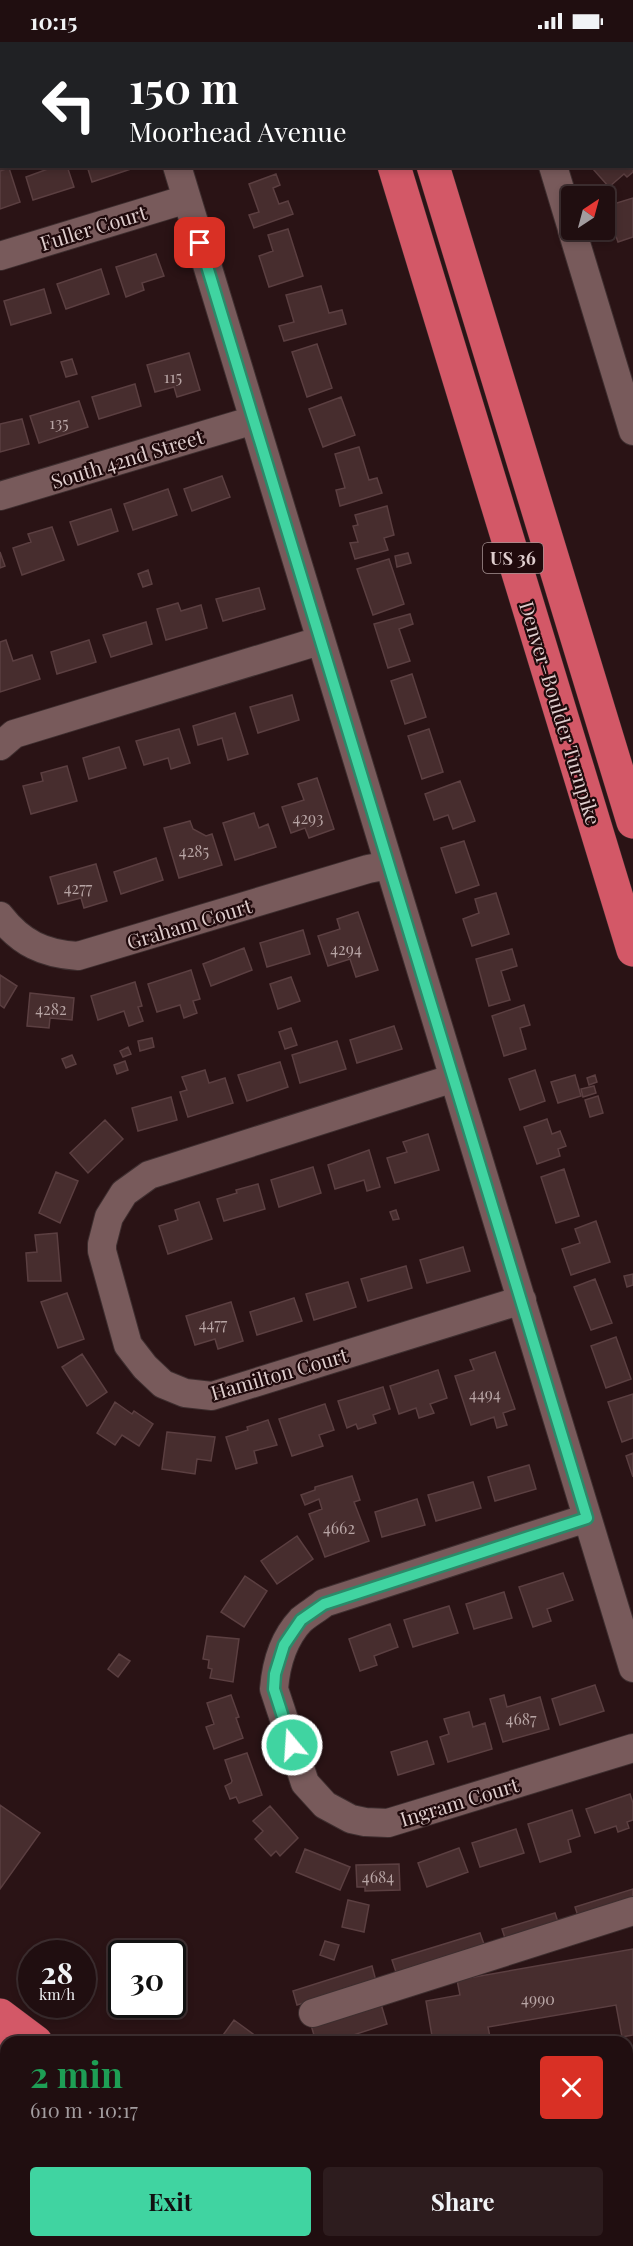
<!DOCTYPE html>
<meta charset="utf-8">
<style>
:root{--surface:#200e10;--page:#2d1c1e;--text:#f1f3f6;--muted:#a29c9f;--line:#3d2e30;--accent:#40d4a1}
body{margin:0;font-family:"Playfair Display",serif;background:var(--page);color:var(--text);height:100vh;display:flex;flex-direction:column;font-size:22px;white-space:nowrap}
*{box-sizing:border-box;margin:0}
p{font-size:20px;color:var(--muted)}
.icon{flex:none;width:33px;height:33px;fill:none;stroke:currentColor;stroke-width:2;stroke-linecap:round;stroke-linejoin:round}
.map{position:relative;flex:1;overflow:hidden}
.sheet{position:absolute;left:0px;top:1994px;width:633px;height:212px;display:flex;flex-direction:column;background:var(--surface);border-radius:18px 18px 0 0;box-shadow:0 3px 9px #0003,0 0 0 2px var(--line)}
.sheet>*{flex:none}
.banner{position:absolute;left:0px;top:0px;width:633px;height:126px;box-shadow:0 3px 9px #0003,0 0 0 2px var(--line);background:#202124;color:#fff;overflow:hidden}
.needle{width:39px;rotate:36deg}
.controls{position:absolute;left:561px;top:144px;display:grid;gap:12px}
.controls a{display:grid;place-items:center;width:54px;height:54px;border-radius:6px;background:var(--surface);box-shadow:0 3px 9px #0003,0 0 0 2px var(--line);font-size:30px}
.speed{position:absolute;left:18px;top:1898px;display:flex;gap:12px;font-size:30px;font-weight:700;text-align:center}
.speed>*{display:grid;place-content:center;width:78px;height:78px;border-radius:50%;background:var(--surface);box-shadow:0 3px 9px #0003,0 0 0 2px var(--line);line-height:1}
.speed small{font-size:15px;font-weight:400}
.speed .limit{border:3px solid #111;border-radius:9px;background:#fff;color:#111}
.pin{position:absolute;display:grid;place-items:center;width:51px;height:51px;color:#fff;margin:-26px;border-radius:12px;box-shadow:0 3px 9px #0006}
.me{position:absolute;width:66px;margin:-33px;rotate:342deg;stroke-linejoin:round;filter:drop-shadow(0 0 4px #0008)}
.turn{display:flex;align-items:center;gap:21px;height:126px;padding:0 30px;font-size:27px}
.turn .icon{width:78px;height:78px;stroke-width:2.5}
.turn b{display:block;font-size:42px;line-height:51px}
.round{display:grid;place-items:center;flex:none;width:63px;height:63px;border-radius:6px;background:var(--page)}
.headline{display:flex;align-items:center;justify-content:space-between;height:102px;padding:0 30px}
h1{font-size:36px;font-weight:700;line-height:45px;color:#1e9e55}
.cta{display:flex;gap:12px;margin-top:auto;padding:12px 30px}
.cta a{flex:1;height:69px;border-radius:6px;background:var(--accent);color:#111;font-size:24px;font-weight:700;line-height:69px;text-align:center}
.cta a+a{background:var(--page);color:var(--text)}
.status{display:flex;justify-content:space-between;align-items:center;height:42px;padding:0 30px;background:var(--surface);direction:ltr}
.status svg{height:16px;fill:currentColor}
.map>svg:first-child{display:block}
.building{fill:#472d2e;stroke:#5b3f41;stroke-width:1.5}
.lines{fill:none;stroke-linecap:round;stroke-linejoin:round}
.minor-casing{stroke:#3e2e2f;stroke-width:30}
.highway-casing{stroke:#3e2e2f;stroke-width:34}
.minor{stroke:#785a5b;stroke-width:28}
.highway{stroke:#d35867;stroke-width:33}
.route-casing{stroke:#2a8a69;stroke-width:15}
.route{stroke:#40d4a1;stroke-width:10}
.labels{text-anchor:middle;dominant-baseline:central;stroke-width:4.5;stroke-linejoin:round;paint-order:stroke}
.number-label{font-size:16px;fill:#b8a5a5}
.shield{fill:#200a0c;stroke:#a59293;stroke-width:1.5}
.shield-label{font-size:18px;font-weight:bold;fill:#decdcd}
.street-label{font-size:20px;fill:#decdcd;stroke:#200a0c}
</style>
<div class="status"><b>10:15</b><svg viewBox="0 0 49 12"><path d="M0 12V9h3v3zM5 12V6h3v6zM10 12V3h3v9zM15 12V0h3v12zM26 1h20v11H26zM47 4h2v5h-2z"/></svg></div>
<div class="map">
<svg width="633" height="2204" viewBox="0 0 633 2204">
<rect width="100%" height="100%" fill="#2a1315"/>
<path class="building" d="M67,0H93L94,2H68Z
M206,0H251L252,2H207Z
M2,17V46H0V18Z
M633,87V130L627,135L624,132L609,145L593,127L596,124H632Z
M56,124H67L74,145L33,158L26,135Z
M87,124H130L131,127L92,140Z
M9,126L20,160L0,167V129Z
M276,132L280,143L273,146L279,162L288,159L293,172L254,186L249,173L259,170L249,142Z
M633,156V195L618,200L613,186L610,187L606,172L609,171L607,164Z
M288,187L303,234L269,245L259,214L273,209L268,193Z
M156,212L164,234L142,241L144,248L126,255L116,225Z
M101,227L109,252L66,267L57,242Z
M321,244L329,271L342,268L346,282L284,299L279,284L294,280L286,253Z
M44,247L51,271L11,283L4,259Z
M317,302L332,346L307,355L292,310Z
M189,311L200,348L177,355L174,345L155,350L147,323Z
M72,317L77,332L66,335L61,320Z
M135,342L141,364L99,377L92,355Z
M341,355L355,393L323,405L309,367Z
M79,359L88,385L39,401L30,374Z
M22,377L29,402L0,410V382Z
M359,405L369,438L377,436L382,451L340,464L336,448L345,446L335,412Z
M222,434L230,455L192,469L184,447Z
M168,447L177,473L133,488L124,462Z
M387,464L394,493L384,496L388,508L355,517L350,501L358,500L353,484L358,483L355,473Z
M111,467L118,489L78,503L70,480Z
M52,485L64,518L22,533L13,506L31,500L28,492Z
M0,510L5,524L0,526Z
M408,511L411,521L397,525L395,514Z
M389,517L404,562L373,573L357,527Z
M148,528L152,542L143,545L138,532Z
M259,546L265,567L223,579L216,557Z
M178,561L181,569L201,563L207,586L166,598L157,567Z
M410,572L413,582L399,587L410,619L388,626L374,582Z
M146,580L152,602L111,615L103,593Z
M6,598L13,619L32,613L40,637L0,650V600Z
M89,598L96,620L57,632L51,610Z
M412,632L426,675L405,682L391,639Z
M292,653L299,678L258,691L250,665Z
M235,671L248,712L228,718L222,696L198,703L193,684Z
M179,687L190,721L171,727L168,716L144,723L136,699Z
M429,687L443,730L422,737L408,694Z
M119,705L126,726L89,737L83,716Z
M67,724L77,759L31,772L23,744L43,739L41,731Z
M317,736L334,787L309,796L305,786L291,791L282,765L304,758L298,742Z
M460,739L475,779L453,787L448,773L434,778L425,752Z
M254,771L259,786L268,782L276,805L235,818L223,781Z
M190,779L193,787L206,794L212,792L222,823L179,836L164,786Z
M464,799L479,843L456,851L441,806Z
M156,816L163,838L121,852L114,830Z
M96,822L107,859L84,866L81,856L58,862L50,835Z
M496,851L509,892L472,904L463,877L479,871L475,857Z
M358,870L378,928L356,935L350,917L328,924L318,894L340,887L337,877Z
M303,888L310,912L267,925L260,901Z
M244,906L252,928L211,944L203,922Z
M512,907L517,924L501,929L510,958L489,964L476,917Z
M191,928L200,957L193,959L197,971L184,976L180,963L157,970L148,942Z
M0,933L17,944L4,966L0,963Z
M291,935L300,959L278,967L270,942Z
M135,940L142,964L138,965L143,979L129,984L124,969L98,978L91,954Z
M30,951L74,956L72,978L50,976L49,986L27,984Z
M524,963L530,983L520,986L526,1007L504,1014L492,974Z
M394,984L402,1007L357,1021L350,998Z
M291,986L297,1003L285,1007L279,990Z
M152,996L154,1005L140,1009L138,999Z
M337,999L346,1027L300,1041L292,1013Z
M128,1005L131,1012L123,1015L120,1009Z
M72,1013L76,1022L66,1026L62,1017Z
M125,1019L128,1028L117,1032L114,1023Z
M280,1020L288,1045L247,1059L238,1033Z
M205,1028L209,1041L225,1036L233,1061L188,1075L180,1050L187,1048L182,1035Z
M535,1028L545,1059L520,1068L509,1037Z
M575,1033L581,1054L558,1061L551,1040Z
M595,1033L597,1040L589,1043L587,1036Z
M594,1044L596,1051L583,1055L581,1047Z
M598,1054L603,1071L590,1075L585,1058Z
M171,1055L177,1078L138,1089L132,1066Z
M547,1077L552,1092L560,1089L566,1104L558,1107L560,1114L537,1122L524,1085Z
M105,1078L123,1097L88,1131L70,1111Z
M428,1092L439,1128L395,1141L387,1116L407,1110L403,1100Z
M369,1108L380,1145L367,1149L364,1138L335,1147L328,1123Z
M313,1125L321,1151L279,1165L271,1138Z
M564,1127L579,1174L556,1181L541,1135Z
M56,1130L78,1139L60,1181L39,1171Z
M258,1142L265,1167L224,1179L217,1157L237,1151L236,1148Z
M199,1160L212,1197L168,1212L159,1184L178,1178L175,1168Z
M396,1168L399,1177L393,1178L390,1170Z
M596,1179L610,1220L571,1233L562,1207L580,1201L575,1187Z
M57,1191L61,1239H28L26,1211L37,1210L35,1193Z
M463,1205L470,1229L427,1241L420,1218Z
M406,1224L412,1246L368,1259L361,1237Z
M633,1232V1243L627,1245L624,1234Z
M595,1237L612,1281L591,1288L574,1245Z
M348,1240L356,1265L314,1278L306,1252Z
M67,1251L84,1297L58,1306L41,1260Z
M294,1256L302,1279L257,1293L250,1270Z
M231,1260L243,1299L218,1307L215,1297L195,1303L186,1274Z
M616,1295L631,1337L606,1346L591,1304Z
M495,1310L515,1367L503,1371L507,1383L497,1386L494,1375L471,1383L455,1334L474,1328L470,1318Z
M82,1312L107,1350L87,1364L62,1325Z
M438,1328L447,1356L430,1362L434,1371L419,1376L416,1366L399,1372L390,1344Z
M383,1345L390,1367L373,1373L376,1381L358,1387L356,1382L347,1386L338,1359Z
M633,1352V1396L622,1400L608,1360Z
M115,1360L132,1372L134,1369L153,1382L139,1404L122,1393L115,1403L97,1391Z
M325,1362L334,1388L319,1393L323,1404L292,1414L279,1377Z
M268,1378L277,1403L254,1409L257,1421L236,1427L226,1395L248,1388L247,1385Z
M167,1390L215,1395L211,1419L197,1417L195,1432L162,1427Z
M633,1411V1435L626,1414Z
M529,1423L536,1447L495,1459L488,1435Z
M352,1434L360,1458L354,1460L369,1499L325,1515L309,1472L322,1467L319,1457L305,1463L301,1453L315,1448V1445Z
M473,1440L481,1466L436,1479L428,1453Z
M417,1457L425,1483L382,1495L375,1470Z
M297,1494L313,1517L277,1542L261,1519Z
M563,1531L573,1558L547,1567L551,1579L533,1585L519,1545Z
M245,1534L267,1549L244,1585L221,1570Z
M504,1550L512,1576L474,1587L466,1562Z
M449,1564L458,1591L413,1605L404,1578Z
M390,1582L398,1605L374,1614L377,1623L360,1629L349,1597Z
M207,1594L239,1597L233,1640L210,1636L212,1627L208,1626L209,1618L203,1617Z
M119,1612L130,1619L118,1635L108,1627Z
M595,1643L604,1669L560,1683L552,1657Z
M231,1653L239,1675L236,1676L243,1696L214,1707L206,1685L214,1682L207,1661Z
M504,1653L507,1665L540,1655L549,1687L503,1700L490,1657Z
M469,1670L473,1685L485,1681L492,1707L448,1720L440,1695L449,1692L444,1677Z
M427,1699L434,1722L398,1733L391,1710Z
M247,1711L262,1753L239,1761L236,1755L230,1757L225,1744L231,1741L232,1739L225,1718Z
M630,1752L633,1761V1778L627,1780L629,1786L618,1790L616,1784L595,1791L586,1767Z
M0,1763L40,1791L0,1847Z
M270,1764L298,1796L280,1814L276,1809L271,1814L255,1797L263,1789L253,1779Z
M572,1768L580,1794L568,1798L571,1810L540,1820L528,1782Z
M516,1787L524,1811L480,1825L472,1801Z
M459,1806L468,1830L427,1845L418,1821Z
M305,1807L350,1825L340,1848L296,1830Z
M399,1822L400,1848L365,1849V1845H357L356,1823Z
M633,1847V1860L579,1877L575,1865Z
M348,1858L369,1863L364,1890L342,1885Z
M555,1871L559,1883L506,1899L502,1887Z
M480,1891L485,1905L397,1933L392,1918Z
M325,1899L339,1903L334,1918L320,1913Z
M633,1907V1993L622,1995L616,1963L488,1985L491,2000H433L426,1959L460,1953L457,1938Z
M372,1924L376,1939L297,1963L293,1949Z
M381,1962L387,1982L332,2000H316L311,1983Z
M234,1978L264,2000H218Z"/>
<g class="lines">
<defs>
<path id="minor" d="M139,0V2
M516,0V2
M628,2L633,0
M632,35H633
M177,124L633,1626
M553,124L572,187
M572,188L633,389
M0,214L187,157
M0,454L254,378
M0,704L14,692L319,599
M0,874C21,901 44,912 78,914L368,827L389,823
M454,1036L149,1133L124,1151L109,1175L102,1202V1209L128,1303L145,1325L163,1342L185,1351L212,1354L522,1258
M587,1476L324,1561C317,1567 308,1572 301,1578C284,1596 276,1622 274,1647L305,1741L325,1763L351,1777L365,1780L388,1781L633,1706
M313,1971L633,1869
M627,2122L633,2114
M0,2176L6,2168
M19,2204L27,2199
M568,2204L572,2199"/>
<path id="highway" d="M356,0V2
M396,0V2
M394,124L633,908
M433,124L633,780
M0,1973L36,2000
M0,2008L6,2013
M262,2199L269,2204
M310,2199L317,2204"/>
</defs>
<use href="#minor" class="minor-casing"/>
<use href="#highway" class="highway-casing"/>
<use href="#minor" class="minor"/>
<use href="#highway" class="highway"/>
</g>
<g class="lines">
<defs>
<path id="route" d="M200,201L587,1476L324,1562L301,1578L284,1603L275,1632L274,1647L292,1703"/>
</defs>
<use href="#route" class="route-casing"/>
<use href="#route" class="route"/>
</g>
<g class="labels">
<g class="number-label">
<text x="173" y="334">115</text>
<text x="59" y="380">135</text>
<text x="308" y="775">4293</text>
<text x="194" y="808">4285</text>
<text x="78" y="845">4277</text>
<text x="346" y="906">4294</text>
<text x="51" y="966">4282</text>
<text x="213" y="1281">4477</text>
<text x="485" y="1351">4494</text>
<text x="339" y="1485">4662</text>
<text x="521" y="1676">4687</text>
<text x="378" y="1834">4684</text>
<text x="538" y="1956">4990</text>
</g>
<rect class="shield" x="483" y="501" width="60" height="30" rx="4.5"/>
<g class="shield-label">
<text x="513" y="516">US 36</text>
</g>
<g class="street-label">
<text transform="translate(93 185) rotate(-17)">Fuller Court</text>
<text transform="translate(127 416) rotate(-17)">South 42nd Street</text>
<text transform="translate(561 671) rotate(73)">Denver–Boulder Turnpike</text>
<text transform="translate(189 881) rotate(-17)">Graham Court</text>
<text transform="translate(279 1331) rotate(-16)">Hamilton Court</text>
<text transform="translate(459 1759) rotate(-17)">Ingram Court</text>
</g>
</g>
</svg>
<div class="controls">
<a><svg class="needle" viewBox="-14 -14 28 28"><path d="M0-13l5 13h-10z" fill="#e53935"/><path d="M0 13l5-13h-10z" fill="#a29c9f"/></svg></a>
</div>
<div class="speed"><div>28<small>km/h</small></div><div class="limit">30</div></div>
<div class="pin" style="left:200px;top:201px;background:#d93025"><svg class="icon" aria-label="arrive" viewBox="0 0 24 24"><path d="M6 21V4h12l-3 4 3 4H6"/></svg></div>
<svg class="me" style="left:292px;top:1703px" viewBox="-20 -20 40 40"><circle r="17" fill="#40d4a1" stroke="#fff" stroke-width="3"/><path d="M0-11L8 9 0 5-8 9z" fill="#fff"/></svg>
<div class="banner">
<div class="turn"><svg class="icon" aria-label="left" viewBox="0 0 24 24"><path d="M17 20v-9H6M10 6l-5 5 5 5"/></svg><div><b>150 m</b>Moorhead Avenue</div></div>
</div>
<section class="sheet">
<div class="headline"><div><h1>2 min</h1><p>610 m · 10:17</p></div><a class="round" style="background:#d93025;color:#fff"><svg class="icon" aria-label="close" viewBox="0 0 24 24"><path d="M6 6l12 12M18 6L6 18"/></svg></a></div>
<div class="cta"><a>Exit</a><a>Share</a></div>
</section>
</div>
